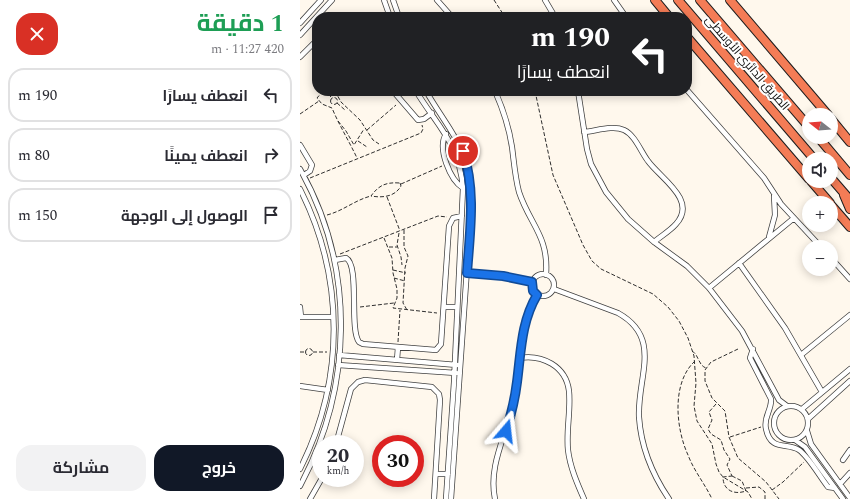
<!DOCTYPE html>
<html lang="ar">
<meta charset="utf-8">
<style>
:root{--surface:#fff;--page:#f2f2f3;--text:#2b2b33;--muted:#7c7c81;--line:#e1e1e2;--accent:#111827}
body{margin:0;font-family:Spectral,Cairo,serif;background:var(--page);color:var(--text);direction:rtl;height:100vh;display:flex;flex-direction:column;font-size:15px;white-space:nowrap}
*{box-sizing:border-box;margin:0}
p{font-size:13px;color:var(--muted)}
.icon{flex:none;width:22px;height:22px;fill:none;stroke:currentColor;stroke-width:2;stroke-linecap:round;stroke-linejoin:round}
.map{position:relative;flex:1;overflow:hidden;direction:ltr}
.side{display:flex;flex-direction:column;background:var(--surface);width:300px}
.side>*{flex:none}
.banner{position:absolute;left:12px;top:12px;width:380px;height:84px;border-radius:16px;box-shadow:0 2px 10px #0003;direction:rtl;background:#202124;color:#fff;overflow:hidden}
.needle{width:26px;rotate:287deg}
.fabs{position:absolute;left:502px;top:108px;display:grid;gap:8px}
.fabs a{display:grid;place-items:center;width:36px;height:36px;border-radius:50%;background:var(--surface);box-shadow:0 2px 10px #0003;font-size:20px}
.speed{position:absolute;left:12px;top:435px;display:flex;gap:8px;font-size:20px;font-weight:700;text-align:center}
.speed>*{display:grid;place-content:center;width:52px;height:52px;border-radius:50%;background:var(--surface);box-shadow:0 2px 10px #0003;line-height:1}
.speed small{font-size:10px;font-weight:400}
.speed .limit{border:6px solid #d22;background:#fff;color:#111}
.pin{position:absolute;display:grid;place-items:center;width:34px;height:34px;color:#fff;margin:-17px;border:2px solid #fff;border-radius:50%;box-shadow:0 1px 4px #0007}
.me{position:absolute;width:44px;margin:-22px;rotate:17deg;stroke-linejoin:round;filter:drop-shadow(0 0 3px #0008)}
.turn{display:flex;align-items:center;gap:14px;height:84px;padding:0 16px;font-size:18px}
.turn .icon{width:52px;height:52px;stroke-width:2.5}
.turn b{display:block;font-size:28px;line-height:34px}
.round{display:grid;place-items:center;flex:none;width:42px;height:42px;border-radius:16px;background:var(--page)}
.overview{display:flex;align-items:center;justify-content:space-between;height:68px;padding:0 16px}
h1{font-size:24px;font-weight:700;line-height:30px;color:#1e9e55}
.action{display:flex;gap:8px;margin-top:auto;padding:8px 16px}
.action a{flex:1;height:46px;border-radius:16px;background:var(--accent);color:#fff;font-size:16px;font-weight:700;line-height:46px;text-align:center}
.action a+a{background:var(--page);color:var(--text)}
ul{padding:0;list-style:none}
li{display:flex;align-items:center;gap:12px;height:54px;margin:0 8px 6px;padding:0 8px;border:2px solid var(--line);border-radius:16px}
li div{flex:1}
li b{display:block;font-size:15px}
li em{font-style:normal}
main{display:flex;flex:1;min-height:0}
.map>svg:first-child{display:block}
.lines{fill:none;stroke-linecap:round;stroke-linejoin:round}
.street-casing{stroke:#404040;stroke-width:6}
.highway-casing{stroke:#1e1e1e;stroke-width:10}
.path{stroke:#2f2f2f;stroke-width:1;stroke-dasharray:4 2;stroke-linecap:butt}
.street{stroke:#fff;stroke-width:4.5}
.highway{stroke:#f47c56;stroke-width:8}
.route-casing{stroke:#114b97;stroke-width:10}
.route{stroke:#1a73e8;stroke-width:7}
.labels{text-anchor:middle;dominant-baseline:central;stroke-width:4;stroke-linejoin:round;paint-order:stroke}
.street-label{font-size:12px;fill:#0d0d0d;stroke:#fff}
</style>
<main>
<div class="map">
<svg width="550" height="499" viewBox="0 0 550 499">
<rect width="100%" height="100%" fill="#fff8ed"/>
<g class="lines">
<defs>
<path id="street" d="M84,0L90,17
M93,0L99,17
M137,0L152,17
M245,0L255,17
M314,0L326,17
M0,23L21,0
M0,35L32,0
M0,57L17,40
M387,90L464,178L481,204L521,247
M93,91L118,120L124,119L132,113
M116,91C138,127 159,143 163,188L154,382L146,499
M126,91C149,131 169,146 172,197L151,499
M195,91C203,109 209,127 212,147C214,162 215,177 219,192C230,225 249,236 246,275
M278,91L287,149L291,164L306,192L328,219L354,242L387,266L409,288L442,331L479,400L487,406
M284,132C296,131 313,125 324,130C335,135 341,152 348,161C360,178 398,200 376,224C370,231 361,236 354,242
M146,134C137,148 150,180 163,188
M0,145L12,165L10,171L4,175
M0,169C56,268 53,387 0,486
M0,189C45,278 45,380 0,469
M469,237L475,215L474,196
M531,258L550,279
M35,260L46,258C60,265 49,329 59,342L63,344L136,350L141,344L149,226L153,218L162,216
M439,263L485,328L522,392
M167,273L191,274L232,282
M232 285a11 11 0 1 1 22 0a11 11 0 1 1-22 0Z
M409,288L494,218
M254,289L318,313C363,338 337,377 339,417C341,447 352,474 369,499
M0,307L1,317
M144,307H157
M0,317H33
M453,349L450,358L471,399C472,410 463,417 466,429C471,452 487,442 499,450C509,457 520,477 528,487L535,488
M39,355L157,365
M501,355L550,315
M219,358C242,354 266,366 269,391C271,410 266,430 268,450C270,467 277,483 284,499
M97,360L98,347
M38,365L156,373
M0,386L28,390
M474 423a17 17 0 1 1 34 0a17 17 0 1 1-34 0Z
M502,409L550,369
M508,419L550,381
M507,431L511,444L550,498
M495,440L505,447L543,499
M36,444L51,389L58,382L65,380L132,387L139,394L140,400L134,499
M543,460L550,450
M12,463L21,466
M136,474H148
M540,484L550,473
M10,499L22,478
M195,499C188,466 206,436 213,404C221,367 218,329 237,295"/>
<path id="highway" d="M355,0L369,17
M378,0L514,159
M400,0L509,127
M430,0L528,115
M387,37L509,179
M531,119L550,142
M518,137L550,175
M531,178L550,200
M511,181L530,203
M544,195L550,209
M531,205L550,227"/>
</defs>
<use href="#street" class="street-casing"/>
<use href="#highway" class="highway-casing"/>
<path class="path" d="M194,0L205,17
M23,91L17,98L22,104L32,108C39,125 49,141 57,158
M26,91L31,97
M35,91L41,102L60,120L73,140L79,144
M235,91L253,175L283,245L292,261L301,269L353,294L368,307L379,321L388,338L394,356L396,383L394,406L397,421L412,444L416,464L419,472L423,477L448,492L452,499
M30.5 101a3.5 3.5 0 1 1 7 0a3.5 3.5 0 1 1-7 0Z
M37,103L45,110
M0,114L19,101
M38,121L46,131L54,145L64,129
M67,130L96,105
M58,141L67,147
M10,178L121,133L123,129L122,125
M100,183L101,186C95,197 82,198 71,196C79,185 86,182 100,183Z
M101,184L142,166
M87,197L100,231
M27,215C43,211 55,200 71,196
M104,230V247L108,256L105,268L103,303L107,310
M99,233L97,245L101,257L102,265
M84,238L92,258L93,273L97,289V298L93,308L137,313
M89,247H97
M40,254L138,216L147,217
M93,270L106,273
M94,278L105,281
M60,307L94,303
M98,342L100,310
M5.5 352a3.5 3.5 0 1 1 7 0a3.5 3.5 0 1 1-7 0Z
M438,349L411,362L405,370V381L412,398L425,411L429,437L438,458L466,482L479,499
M392,351C399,355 398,365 406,368
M0,352H5
M13,352H27
M395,361C371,383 376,429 388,455C394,471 405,484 412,499
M416,404L409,412L412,420L408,429L411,434L421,440L424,450L430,459L427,465L432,476
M430,437L461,427
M432,476L442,481L446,491C435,495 423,491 423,477Z
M446,488L459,487L465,492V499
M472,490L483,482L504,462"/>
<use href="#street" class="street"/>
<use href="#highway" class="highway"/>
</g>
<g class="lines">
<defs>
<path id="route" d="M163,151C176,191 170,231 167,273L203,276L232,282L233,291L237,295C221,322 221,352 217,382C215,399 211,415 206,431"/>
</defs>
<use href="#route" class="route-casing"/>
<use href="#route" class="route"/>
</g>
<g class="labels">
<g class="street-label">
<text transform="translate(447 63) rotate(49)">الطريق الدائري الأوسطى</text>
</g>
</g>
</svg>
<div class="fabs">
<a><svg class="needle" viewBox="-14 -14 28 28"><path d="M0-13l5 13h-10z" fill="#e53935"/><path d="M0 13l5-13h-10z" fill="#7c7c81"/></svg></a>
<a><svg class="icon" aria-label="sound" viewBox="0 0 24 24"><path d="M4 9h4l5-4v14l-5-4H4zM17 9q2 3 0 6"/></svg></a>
<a>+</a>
<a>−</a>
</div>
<div class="speed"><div>20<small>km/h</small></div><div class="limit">30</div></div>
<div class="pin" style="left:163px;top:151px;background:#d93025"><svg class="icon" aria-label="arrive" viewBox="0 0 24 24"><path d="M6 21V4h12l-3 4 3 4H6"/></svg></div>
<svg class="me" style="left:206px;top:431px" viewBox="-20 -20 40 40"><path d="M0-17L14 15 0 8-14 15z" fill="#1a73e8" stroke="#fff" stroke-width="4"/></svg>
<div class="banner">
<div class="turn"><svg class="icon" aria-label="left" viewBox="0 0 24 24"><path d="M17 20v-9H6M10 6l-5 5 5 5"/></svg><div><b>190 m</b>انعطف يسارًا</div></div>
</div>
</div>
<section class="side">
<div class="overview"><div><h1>1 دقيقة</h1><p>420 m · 11:27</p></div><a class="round" style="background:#d93025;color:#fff"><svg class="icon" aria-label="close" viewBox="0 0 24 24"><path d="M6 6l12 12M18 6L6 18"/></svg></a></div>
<ul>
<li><svg class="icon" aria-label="left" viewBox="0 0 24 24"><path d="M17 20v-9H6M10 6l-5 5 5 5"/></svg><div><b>انعطف يسارًا</b></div><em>190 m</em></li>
<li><svg class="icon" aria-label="right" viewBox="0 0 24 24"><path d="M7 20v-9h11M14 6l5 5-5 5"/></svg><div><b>انعطف يمينًا</b></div><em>80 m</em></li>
<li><svg class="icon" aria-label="arrive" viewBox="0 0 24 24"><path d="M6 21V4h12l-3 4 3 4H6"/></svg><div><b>الوصول إلى الوجهة</b></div><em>150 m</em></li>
</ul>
<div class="action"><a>خروج</a><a>مشاركة</a></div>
</section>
</main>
